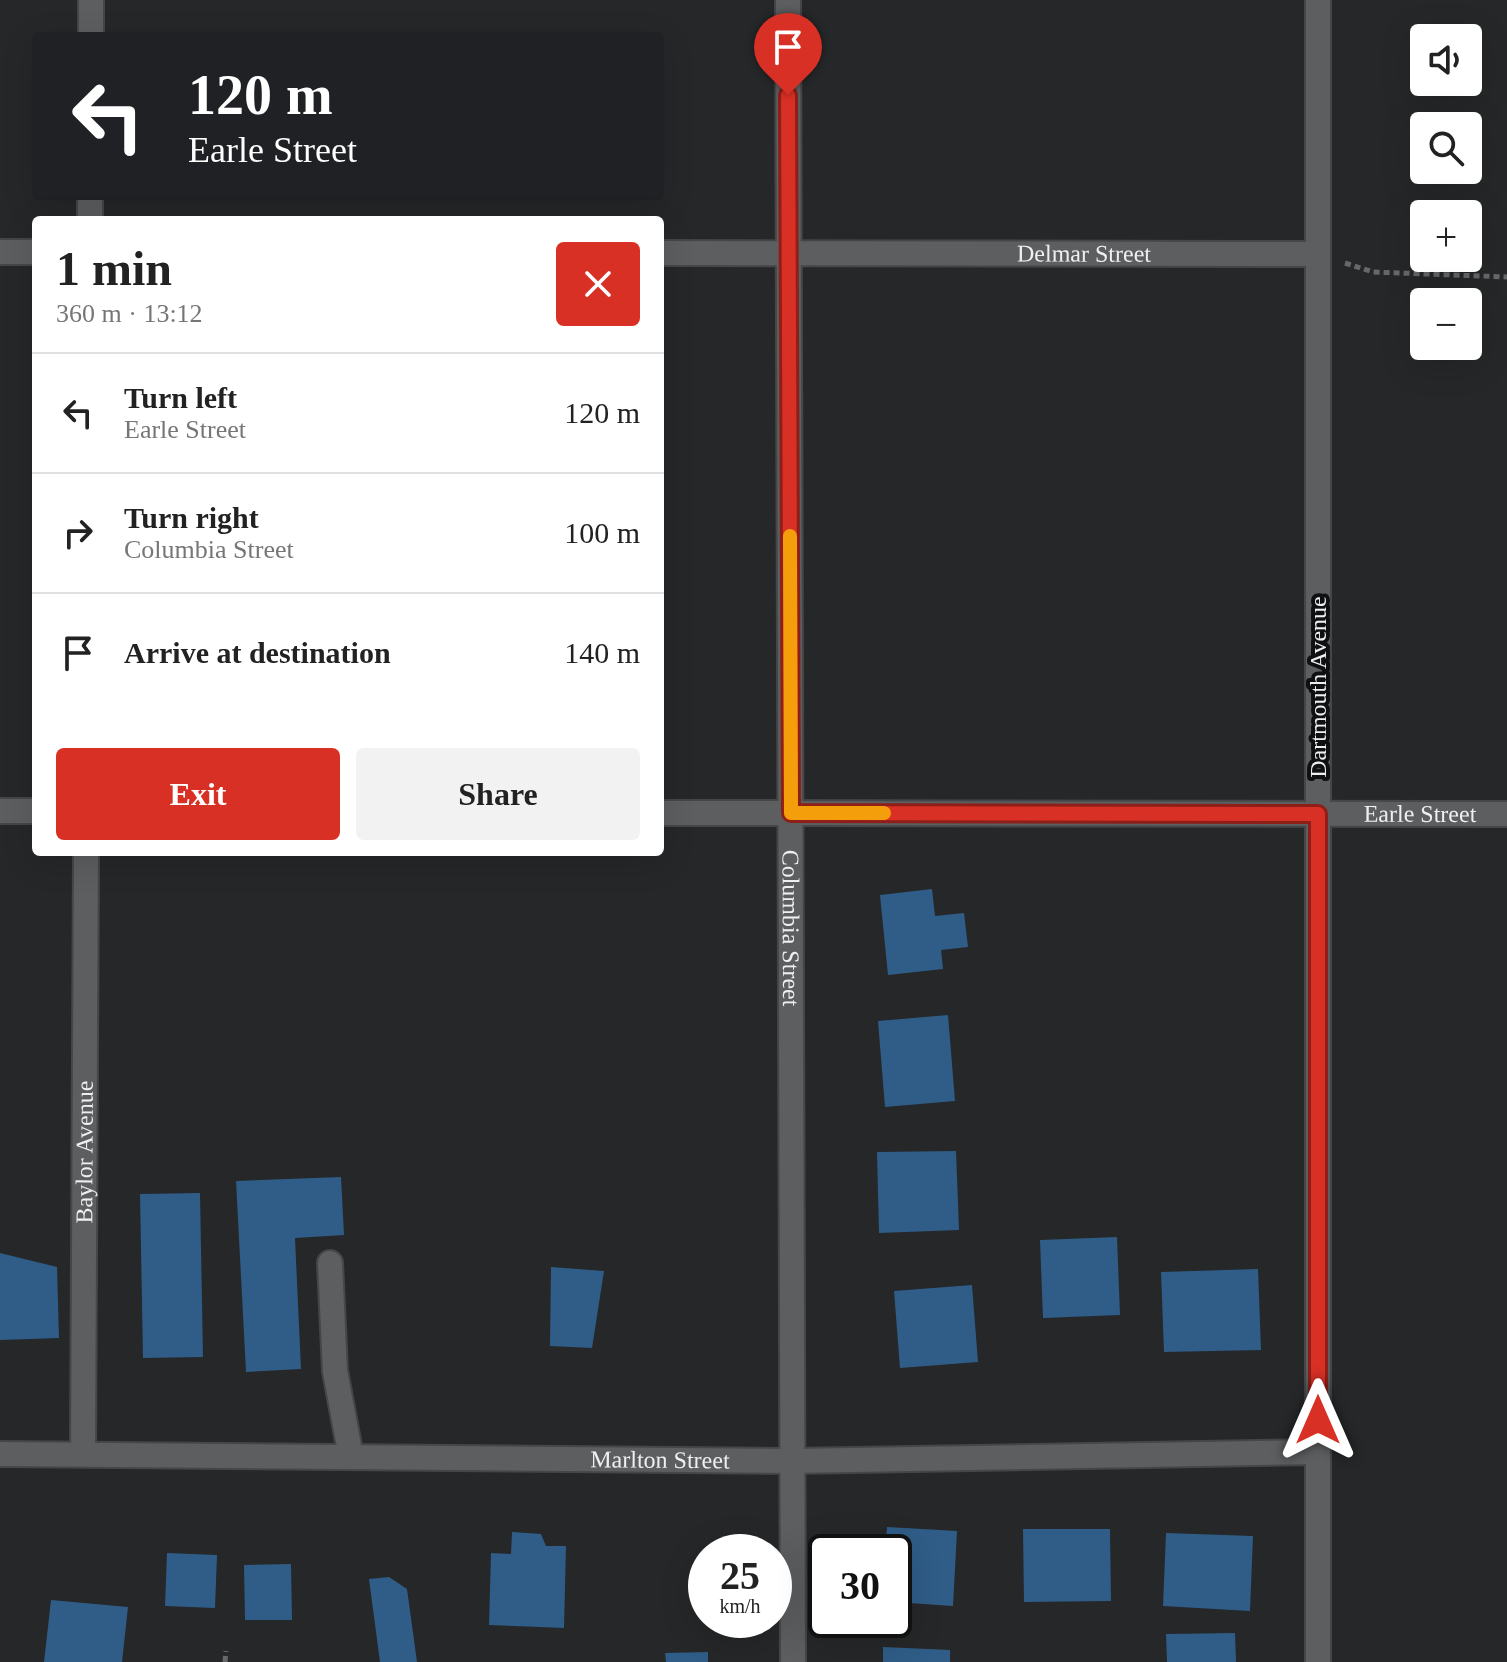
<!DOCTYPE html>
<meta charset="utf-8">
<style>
:root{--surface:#fff;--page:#f2f2f2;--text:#222;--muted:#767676;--line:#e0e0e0;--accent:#d93025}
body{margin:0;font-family:"Times New Roman",serif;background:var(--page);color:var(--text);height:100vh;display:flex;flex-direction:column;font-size:30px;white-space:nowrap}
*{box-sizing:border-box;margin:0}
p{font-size:26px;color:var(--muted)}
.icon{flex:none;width:44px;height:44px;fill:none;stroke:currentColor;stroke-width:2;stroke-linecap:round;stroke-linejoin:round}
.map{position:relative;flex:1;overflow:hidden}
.details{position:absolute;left:32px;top:216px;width:632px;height:640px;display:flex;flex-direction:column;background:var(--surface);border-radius:8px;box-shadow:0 8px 32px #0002}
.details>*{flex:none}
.banner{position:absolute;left:32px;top:32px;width:632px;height:168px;border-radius:8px;box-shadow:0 8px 32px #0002;background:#202124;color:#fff;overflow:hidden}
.controls{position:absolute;left:1410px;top:24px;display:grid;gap:16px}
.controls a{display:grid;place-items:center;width:72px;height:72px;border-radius:8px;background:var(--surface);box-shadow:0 8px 32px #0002;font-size:40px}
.speed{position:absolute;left:688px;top:1534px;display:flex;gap:16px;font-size:40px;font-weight:700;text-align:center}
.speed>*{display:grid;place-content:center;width:104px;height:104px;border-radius:50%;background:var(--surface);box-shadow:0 8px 32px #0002;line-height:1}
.speed small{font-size:20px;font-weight:400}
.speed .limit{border:4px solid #111;border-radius:12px;background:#fff;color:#111}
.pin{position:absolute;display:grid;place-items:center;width:68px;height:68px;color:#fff;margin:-82px -34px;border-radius:50% 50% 50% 0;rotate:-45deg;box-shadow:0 0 8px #0007}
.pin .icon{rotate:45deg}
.me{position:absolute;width:88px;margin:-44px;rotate:0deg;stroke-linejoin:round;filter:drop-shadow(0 0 6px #0008)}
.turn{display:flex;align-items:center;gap:28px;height:168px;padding:0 24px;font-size:36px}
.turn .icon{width:104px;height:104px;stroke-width:2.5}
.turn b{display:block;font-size:56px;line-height:68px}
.round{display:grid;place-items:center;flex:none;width:84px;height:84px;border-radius:8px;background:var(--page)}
.headline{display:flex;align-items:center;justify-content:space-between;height:136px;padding:0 24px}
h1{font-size:48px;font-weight:800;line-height:60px}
.cta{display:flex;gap:16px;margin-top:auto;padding:16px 24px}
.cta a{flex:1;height:92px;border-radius:8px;background:var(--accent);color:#fff;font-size:32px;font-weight:800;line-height:92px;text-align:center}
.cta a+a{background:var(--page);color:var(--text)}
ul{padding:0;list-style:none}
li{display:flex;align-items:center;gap:24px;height:120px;padding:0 24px;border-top:2px solid var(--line)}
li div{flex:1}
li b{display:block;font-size:30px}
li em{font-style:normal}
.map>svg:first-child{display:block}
.building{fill:#2f5d87}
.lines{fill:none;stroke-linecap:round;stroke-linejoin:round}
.minor-casing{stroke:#444648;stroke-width:28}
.path{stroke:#66686a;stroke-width:5;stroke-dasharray:6 4;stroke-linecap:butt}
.minor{stroke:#5c5e60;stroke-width:24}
.route-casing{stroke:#8d1f18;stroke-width:20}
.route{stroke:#d93025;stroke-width:14}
.slow{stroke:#f59e0b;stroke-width:14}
.labels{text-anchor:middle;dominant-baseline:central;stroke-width:8;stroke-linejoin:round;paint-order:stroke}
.street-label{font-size:24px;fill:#eeeff1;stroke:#0f1011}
</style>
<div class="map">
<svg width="1507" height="1662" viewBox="0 0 1507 1662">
<rect width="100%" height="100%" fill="#252729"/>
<path class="building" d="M932,889L935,916L964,913L968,947L941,950L943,969L888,975L880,895Z
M948,1015L955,1101L885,1107L878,1021Z
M956,1151L959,1230L879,1233L877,1152Z
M341,1177L344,1235L295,1238L301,1369L246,1372L236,1181Z
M200,1193L203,1357L143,1358L140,1194Z
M1117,1237L1120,1315L1043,1318L1040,1240Z
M0,1253L57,1267L59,1338L0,1340Z
M551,1267L604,1271L592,1348L550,1346Z
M1258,1269L1261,1350L1164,1352L1161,1272Z
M972,1285L978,1362L900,1368L894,1291Z
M887,1527L957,1531L953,1606L894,1602V1552H885Z
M1023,1529H1110L1111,1601L1024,1602Z
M512,1532L541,1534L546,1546H566L564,1628L489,1625L491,1553L511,1554Z
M1166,1533L1253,1536L1250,1611L1163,1606Z
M167,1553L217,1555L215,1608L165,1606Z
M291,1564L292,1620H245L244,1565Z
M389,1577L407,1589L417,1662H380L369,1579Z
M51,1600L128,1607L122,1662H44Z
M1235,1633L1236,1662H1167L1166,1634Z
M883,1647L950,1650V1662H883Z
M708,1652V1662H666L665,1653Z"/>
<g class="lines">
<defs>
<g id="minor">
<path id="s1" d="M788,0L793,1662"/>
<path d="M1318,0V1662"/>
<path d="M91,36V0"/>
<path d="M90,220V196"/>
<path d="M0,252H36"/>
<path id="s2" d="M660,253L1318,254"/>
<path d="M0,811H36"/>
<path id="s3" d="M660,813L1507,814"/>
<path d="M330,1263L335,1371L351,1457"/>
<path id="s4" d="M0,1454L792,1461L1318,1452"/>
<path id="s5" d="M83,1454L86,852"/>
</g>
</defs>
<use href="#minor" class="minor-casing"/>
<path class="path" d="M1345,263L1373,272L1507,277
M225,1662L226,1651"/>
<use href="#minor" class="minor"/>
</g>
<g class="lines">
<defs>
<path id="route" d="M788,95L791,813L1318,814V1420"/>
</defs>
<use href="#route" class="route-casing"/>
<use href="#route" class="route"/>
<path class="slow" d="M790,536L791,813H884"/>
</g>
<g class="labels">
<g class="street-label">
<text stroke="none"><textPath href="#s2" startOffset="424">Delmar Street</textPath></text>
<text transform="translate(1318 687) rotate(-90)">Dartmouth Avenue</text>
<text stroke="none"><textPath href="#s3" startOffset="760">Earle Street</textPath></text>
<text stroke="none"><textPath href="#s1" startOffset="928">Columbia Street</textPath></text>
<text stroke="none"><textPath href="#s5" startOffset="302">Baylor Avenue</textPath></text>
<text stroke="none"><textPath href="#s4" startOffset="660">Marlton Street</textPath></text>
</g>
</g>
</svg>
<div class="controls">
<a><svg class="icon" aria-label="sound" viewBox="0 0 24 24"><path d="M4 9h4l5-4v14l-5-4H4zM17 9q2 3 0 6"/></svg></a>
<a><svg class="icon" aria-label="search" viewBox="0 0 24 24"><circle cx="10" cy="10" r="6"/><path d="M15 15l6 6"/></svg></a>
<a>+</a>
<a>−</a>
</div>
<div class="speed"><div>25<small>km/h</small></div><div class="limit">30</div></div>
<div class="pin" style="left:788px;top:95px;background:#d93025"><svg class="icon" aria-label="arrive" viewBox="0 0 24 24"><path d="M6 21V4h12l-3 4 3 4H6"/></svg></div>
<svg class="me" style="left:1318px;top:1420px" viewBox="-20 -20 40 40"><path d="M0-17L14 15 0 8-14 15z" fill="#d93025" stroke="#fff" stroke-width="4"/></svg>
<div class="banner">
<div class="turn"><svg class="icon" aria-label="left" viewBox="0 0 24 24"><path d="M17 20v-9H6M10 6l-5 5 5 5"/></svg><div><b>120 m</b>Earle Street</div></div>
</div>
<section class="details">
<div class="headline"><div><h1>1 min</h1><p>360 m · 13:12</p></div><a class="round" style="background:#d93025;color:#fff"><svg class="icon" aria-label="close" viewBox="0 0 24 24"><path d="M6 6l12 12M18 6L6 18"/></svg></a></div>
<ul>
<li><svg class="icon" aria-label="left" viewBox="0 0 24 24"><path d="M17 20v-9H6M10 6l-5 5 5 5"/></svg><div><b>Turn left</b><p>Earle Street</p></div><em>120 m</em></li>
<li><svg class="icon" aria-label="right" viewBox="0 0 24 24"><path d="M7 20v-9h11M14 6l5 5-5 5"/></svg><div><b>Turn right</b><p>Columbia Street</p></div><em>100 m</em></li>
<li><svg class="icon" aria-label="arrive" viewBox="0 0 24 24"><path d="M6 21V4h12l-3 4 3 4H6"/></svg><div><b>Arrive at destination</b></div><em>140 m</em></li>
</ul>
<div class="cta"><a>Exit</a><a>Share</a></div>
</section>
</div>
